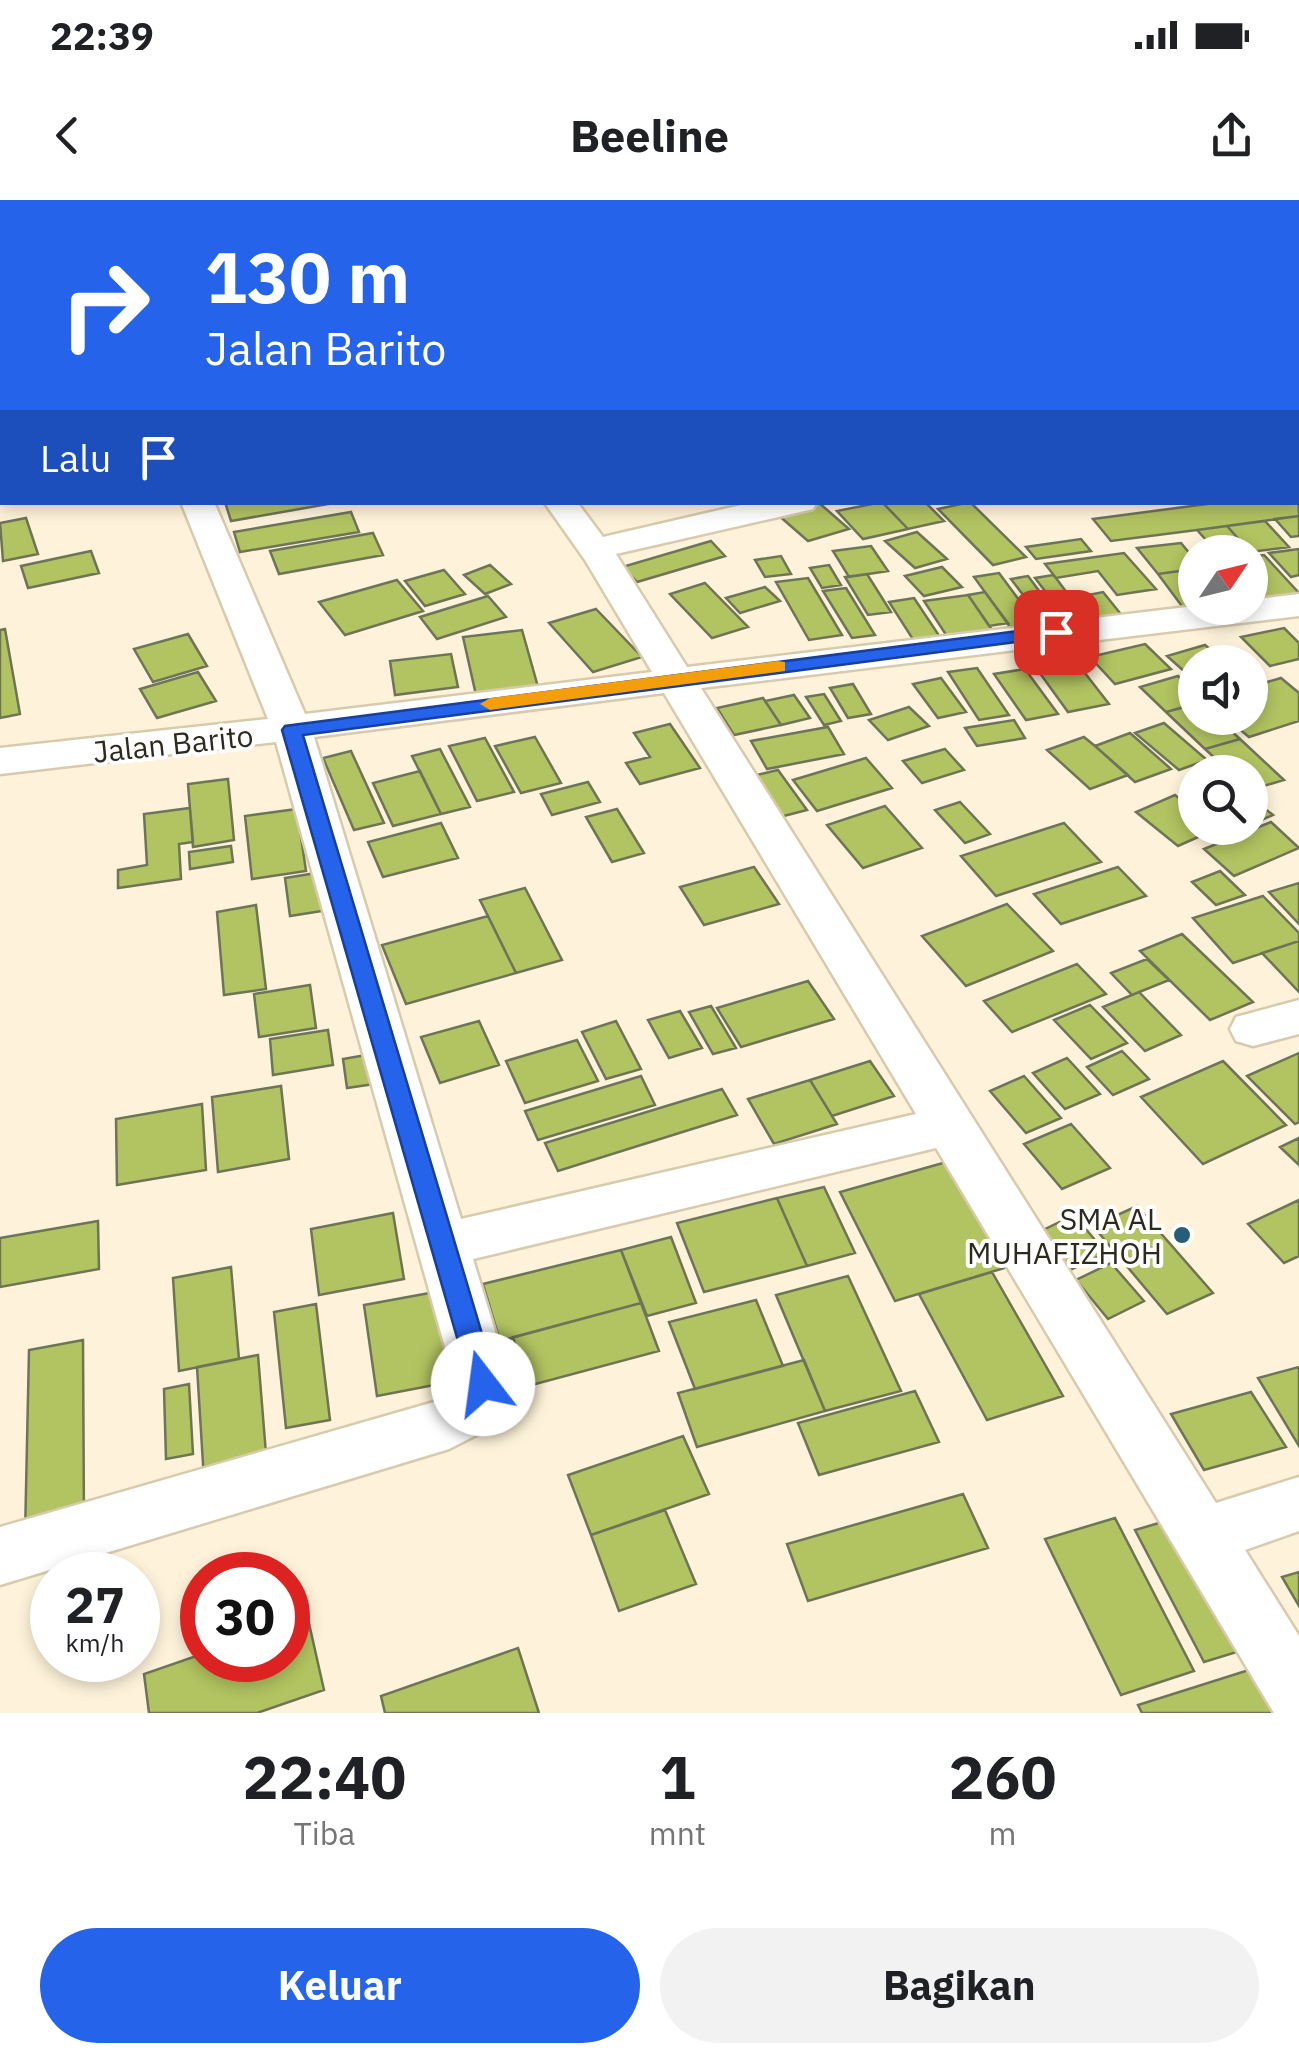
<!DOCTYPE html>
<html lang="id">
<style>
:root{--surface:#fff;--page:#f2f2f2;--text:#202124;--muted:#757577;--accent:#2563eb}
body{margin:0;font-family:"IBM Plex Sans",sans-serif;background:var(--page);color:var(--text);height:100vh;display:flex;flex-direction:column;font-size:38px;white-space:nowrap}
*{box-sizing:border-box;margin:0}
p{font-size:32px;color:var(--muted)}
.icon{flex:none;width:55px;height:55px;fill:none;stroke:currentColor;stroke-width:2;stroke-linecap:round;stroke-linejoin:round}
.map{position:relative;height:1513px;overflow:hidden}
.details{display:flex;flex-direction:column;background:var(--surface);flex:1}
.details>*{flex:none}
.top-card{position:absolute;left:0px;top:0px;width:1300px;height:305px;box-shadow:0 5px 15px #0003;background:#2563eb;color:#fff;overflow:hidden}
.needle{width:65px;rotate:55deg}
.tools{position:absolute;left:1178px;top:335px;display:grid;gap:20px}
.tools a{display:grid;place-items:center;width:90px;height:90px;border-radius:50%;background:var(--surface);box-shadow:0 5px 15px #0003;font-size:50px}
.speed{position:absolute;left:30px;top:1352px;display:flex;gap:20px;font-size:50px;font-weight:700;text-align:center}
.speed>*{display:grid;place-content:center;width:130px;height:130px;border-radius:50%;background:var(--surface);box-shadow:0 5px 15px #0003;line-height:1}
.speed small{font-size:25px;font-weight:400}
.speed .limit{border:15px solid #d22;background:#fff;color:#111}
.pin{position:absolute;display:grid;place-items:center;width:85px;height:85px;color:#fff;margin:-42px;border-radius:20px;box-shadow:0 5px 15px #0006}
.me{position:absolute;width:110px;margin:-55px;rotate:345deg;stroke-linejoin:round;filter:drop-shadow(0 0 8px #0008)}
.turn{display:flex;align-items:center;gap:35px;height:210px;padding:0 40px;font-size:45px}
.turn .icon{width:130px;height:130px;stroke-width:2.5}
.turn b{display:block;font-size:70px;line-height:85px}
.then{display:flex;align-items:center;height:95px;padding:0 40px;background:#0003;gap:20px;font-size:38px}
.eta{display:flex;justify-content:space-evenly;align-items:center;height:170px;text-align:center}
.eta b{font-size:60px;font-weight:700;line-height:70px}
.cta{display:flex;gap:20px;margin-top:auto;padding:20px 40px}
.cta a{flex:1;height:115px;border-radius:60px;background:var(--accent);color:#fff;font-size:40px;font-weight:700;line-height:115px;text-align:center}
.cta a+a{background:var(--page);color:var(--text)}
.status{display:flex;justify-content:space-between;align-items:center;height:70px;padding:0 50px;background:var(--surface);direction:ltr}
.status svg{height:28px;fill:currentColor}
header{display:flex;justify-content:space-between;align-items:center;height:130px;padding:0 40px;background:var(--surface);font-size:45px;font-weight:700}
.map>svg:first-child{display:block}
.building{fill:#b2c361;stroke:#6e7457;stroke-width:2.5}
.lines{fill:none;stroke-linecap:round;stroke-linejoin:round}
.minor-casing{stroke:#d8cbad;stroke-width:5}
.major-casing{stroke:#d8cbad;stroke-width:5}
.minor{fill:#fff;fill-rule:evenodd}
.major{fill:#fff;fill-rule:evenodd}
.route{fill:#2563eb;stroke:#184099;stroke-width:2.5}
.slow{fill:#f59e0b}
.poi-dot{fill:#285d79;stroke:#fff;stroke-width:4}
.labels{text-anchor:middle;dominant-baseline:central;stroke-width:8;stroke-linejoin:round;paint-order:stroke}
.street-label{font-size:30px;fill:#2d291d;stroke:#fff}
.poi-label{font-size:30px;fill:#2d291d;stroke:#fff;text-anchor:end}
</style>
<div class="status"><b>22:39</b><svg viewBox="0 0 49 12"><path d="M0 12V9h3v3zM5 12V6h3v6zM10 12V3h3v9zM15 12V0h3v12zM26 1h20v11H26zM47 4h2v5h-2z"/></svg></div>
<header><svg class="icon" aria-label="back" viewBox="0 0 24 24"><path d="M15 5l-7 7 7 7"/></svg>Beeline<svg class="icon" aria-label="share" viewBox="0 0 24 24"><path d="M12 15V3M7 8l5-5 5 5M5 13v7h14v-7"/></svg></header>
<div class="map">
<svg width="1299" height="1513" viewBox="0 0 1299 1513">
<rect width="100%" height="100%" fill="#fef3da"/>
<path class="building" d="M1298,292L1299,316L1197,330L1111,341L1093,319L1222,302H1298Z
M225,302H333L334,303L231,321Z
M818,302L849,329L808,341L777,314Z
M882,302L908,329L863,339L837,311Z
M882,302H925L944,321L908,329Z
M970,302L1026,357L993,365L938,309Z
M351,312L359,332L240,352L234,332Z
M1299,316V336L1291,337L1275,319Z
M26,318L38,354L3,361L0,323Z
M1265,321L1289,347L1250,352L1227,326Z
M1227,326L1250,352H1217L1197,330Z
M917,332L947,359L915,368L885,341Z
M373,333L383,355L279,374L270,351Z
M1081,339L1091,351L1036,359L1026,347Z
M711,341L725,356L637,382L622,367Z
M1181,343L1195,360V369L1158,374L1137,348Z
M871,346L888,371L849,377L833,351Z
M1299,349V375L1291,377L1269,353Z
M91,351L99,373L28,388L21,366Z
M1124,353L1156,389L1117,395L1098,371L1056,378L1045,364Z
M1264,355L1299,393L1265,398L1250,381V357Z
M781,356L791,374L765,377L755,360Z
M490,365L511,384L485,394L464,375Z
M829,365L841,385L822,388L810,368Z
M942,367L962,387L924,396L905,376Z
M1195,369V407L1184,409L1158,374Z
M444,370L465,394L425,406L405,381Z
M999,373L1036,423L1010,427L974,377Z
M867,374L891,412L868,415L845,377Z
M1053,375L1056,378L1082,413L1064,416L1035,378Z
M1028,376L1063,423L1046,425L1011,379Z
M808,378L842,435L809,440L776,382Z
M397,380L423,411L345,435L319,402Z
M705,383L748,427L712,438L670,394Z
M765,387L780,401L740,413L726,398Z
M846,388L875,435L852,438L823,391Z
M985,392L1008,423L989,426L968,395Z
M1103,392L1124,418L1103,421L1083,396Z
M968,395L995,434L950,441L924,401Z
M488,396L506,417L437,439L420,417Z
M914,398L940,437L914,441L889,402Z
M596,409L642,457L593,472L549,423Z
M1284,428L1299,443V459L1270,466L1241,437Z
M5,429L20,514L0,518V430Z
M522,430L538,487L476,495L463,437Z
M188,434L207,466L153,482L134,449Z
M1145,444L1171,469L1115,484L1090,457Z
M1205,445L1226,462H1195V481L1167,456Z
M451,454L458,487L395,495L390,461Z
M1074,459L1109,504L1068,512L1034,465Z
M977,468L1009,515L979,520L948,472Z
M1025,469L1058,514L1026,520L994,474Z
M198,472L216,501L157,518L140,489Z
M1178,476L1195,492V504L1166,512L1140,487Z
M941,478L966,512L938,518L913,484Z
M1281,478L1299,493V521L1249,537L1226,518H1250V487Z
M853,484L871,514L848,518L830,488Z
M824,494L841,521L824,525L806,497Z
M794,495L810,518L781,525L765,501Z
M763,498L781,525L734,535L717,508Z
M1195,504V518H1217L1240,539L1205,549L1166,512Z
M909,507L929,526L888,540L869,520Z
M1014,520L1025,538L977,546L965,528Z
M1164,523L1207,560L1179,570L1135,533Z
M670,524L700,568L640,584L626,563L650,557L634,533Z
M828,527L844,554L767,569L751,541Z
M1130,533L1171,569L1135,582L1095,546Z
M535,537L561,583L521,593L495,546Z
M1084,537L1095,546L1128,575L1090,589L1047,550Z
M485,538L514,592L477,601L449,546Z
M1240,539L1284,580L1250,590V572H1230L1205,549Z
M440,549L470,607L441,614L412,556Z
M945,549L964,570L922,583L903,561Z
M351,551L384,623L354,630L323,558Z
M866,558L892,588L817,611L793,580Z
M778,570L807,610L776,618L748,577Z
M420,571L441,614L393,626L373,583Z
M228,579L234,640L193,647L188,584Z
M588,582L600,602L552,615L541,594Z
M1175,595L1195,611V628L1216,629L1178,646L1136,612Z
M1250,597L1273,615L1250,625Z
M960,602L990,634L965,643L935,610Z
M885,606L922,648L863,668L827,625Z
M190,608L193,642L179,644L181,679L118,688V670L147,665L144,614Z
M297,609L306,671L252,679L245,616Z
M617,609L644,653L612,662L586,617Z
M1271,622L1299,648L1234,676L1204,649Z
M441,623L458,658L383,677L368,642Z
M1064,623L1101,662L996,696L961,656Z
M231,646L233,662L190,669L189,652Z
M754,667L779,704L704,725L680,687Z
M1118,667L1146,696L1061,724L1034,694Z
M1220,671L1245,695L1216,705L1192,682Z
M316,673L322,711L290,716L285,678Z
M1299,683V724L1269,692Z
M525,688L562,760L516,773L480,700Z
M1263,696L1299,733V741L1233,763L1193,718Z
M1007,704L1053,751L966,786L922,736Z
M256,705L266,789L224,795L217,712Z
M488,716L516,773L406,804L382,745Z
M1182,734L1253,802L1210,820L1140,751Z
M1299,741V792L1262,753Z
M1147,759L1169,780L1132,795L1111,773Z
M1077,764L1106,794L1012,832L984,801Z
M808,781L834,819L741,847L717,808Z
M310,785L316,828L259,837L254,794Z
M1139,792L1181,835L1145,851L1103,807Z
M1090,805L1127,843L1091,859L1054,820Z
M711,806L736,848L713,854L689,812Z
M680,811L702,848L669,858L648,820Z
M479,821L499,865L440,883L421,837Z
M616,821L641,869L606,879L582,832Z
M328,830L333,865L273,875L270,839Z
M577,840L598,881L525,903L506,861Z
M1122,851L1149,879L1113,895L1087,867Z
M383,852L388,882L347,888L343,859Z
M1299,853V922L1295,924L1247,876Z
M1067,858L1100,894L1065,909L1033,873Z
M870,861L894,896L832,916L810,880Z
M1223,861L1286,925L1203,964L1141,897Z
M641,876L655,905L538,940L525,911Z
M1024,876L1061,918L1026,933L990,891Z
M810,880L837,924L774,944L748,899Z
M281,886L289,959L218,972L212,897Z
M722,889L737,915L558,971L545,943Z
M202,904L206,970L117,985L116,919Z
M1071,924L1110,968L1062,989L1024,944Z
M1299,938V965L1280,947Z
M950,961L1011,1066L895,1101L840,992Z
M824,987L855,1053L807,1066L777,998Z
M777,998L807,1066L704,1092L677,1023Z
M1299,1000V1056L1284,1063L1248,1024Z
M1137,1006L1213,1093L1167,1114L1093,1026Z
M393,1013L404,1079L319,1095L311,1029Z
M1074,1015L1106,1053L1066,1072L1035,1034Z
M98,1021L99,1069L0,1087V1038Z
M671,1037L696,1103L647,1116L621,1050Z
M621,1050L641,1103L500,1141L483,1084Z
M1111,1063L1144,1101L1108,1119L1076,1080Z
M231,1067L239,1159L179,1171L173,1078Z
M992,1072L1063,1196L987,1220L919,1094Z
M848,1076L901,1191L825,1211L776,1095Z
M435,1092L450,1182L377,1196L364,1105Z
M756,1100L783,1166L695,1189L669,1122Z
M641,1103L659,1151L528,1186L513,1137Z
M316,1104L330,1220L286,1228L274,1112Z
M83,1140L84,1325L25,1336L29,1150Z
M258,1155L267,1266L204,1280L197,1167Z
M804,1160L825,1211L697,1247L678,1193Z
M1299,1167V1246L1258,1178Z
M189,1184L193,1254L166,1259L164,1189Z
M915,1191L939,1242L819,1275L798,1223Z
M1251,1192L1286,1247L1204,1270L1171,1214Z
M683,1236L709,1294L591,1335L568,1275Z
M963,1294L988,1348L808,1401L787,1344Z
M665,1310L696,1384L619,1411L591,1335Z
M1115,1318L1194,1471L1121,1495L1045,1339Z
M1169,1320L1240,1451L1204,1462L1135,1330Z
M1299,1372V1406L1282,1377Z
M308,1419L324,1490L257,1513H149L144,1474L202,1454V1460H288V1426Z
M518,1448L539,1513H385L381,1496Z
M1252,1469L1277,1513H1142L1138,1505Z"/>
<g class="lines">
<defs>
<path id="minor" d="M363,0H389L390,2H365Z
M1298,114H1299V132L1298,131Z
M0,123H2V141H0Z
M2,267V287L0,288V268Z
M181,302H214L305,514L652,472L585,360L544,302H577L603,337L754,302H817L813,309L616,354L687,467L1195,406L1250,408V400L1299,394V416L701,488L1216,1303L1299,1277V1331L1245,1350L1299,1436V1513H1274L936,948L473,1059L511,1184L490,1228L449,1249L0,1385V1327L434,1202L450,1192L455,1183L276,542L0,574V548L268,519ZM664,493L916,914L461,1019L314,537Z
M1299,800V834L1253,846L1236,841L1230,829L1236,817Z"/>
<path id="major" d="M950,0H983L985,2H952Z
M1298,257H1299V282H1298Z"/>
</defs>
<use href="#minor" class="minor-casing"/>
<use href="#major" class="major-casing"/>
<use href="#minor" class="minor"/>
<use href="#major" class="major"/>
</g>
<path class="route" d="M1056,426L1066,432L1063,436L303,535L497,1184L493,1193L483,1196L473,1193L282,530L285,526Z"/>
<path class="slow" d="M778,461L785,462V471L490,510L480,504L490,498Z"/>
<circle class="poi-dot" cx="1182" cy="1035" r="10"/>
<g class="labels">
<g class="street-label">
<text transform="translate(173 543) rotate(-6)">Jalan Barito</text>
</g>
<g class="poi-label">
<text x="1162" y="1018">SMA AL<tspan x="1162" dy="34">MUHAFIZHOH</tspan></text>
</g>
</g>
</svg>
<div class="tools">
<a><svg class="needle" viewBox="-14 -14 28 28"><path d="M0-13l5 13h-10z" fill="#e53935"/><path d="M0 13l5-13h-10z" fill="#757577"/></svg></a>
<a><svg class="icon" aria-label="sound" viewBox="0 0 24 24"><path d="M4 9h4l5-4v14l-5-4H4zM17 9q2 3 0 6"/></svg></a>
<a><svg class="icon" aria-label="search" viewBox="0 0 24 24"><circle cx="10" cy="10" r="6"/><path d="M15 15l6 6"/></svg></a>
</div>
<div class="speed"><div>27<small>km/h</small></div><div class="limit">30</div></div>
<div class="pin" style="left:1056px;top:432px;background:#d93025"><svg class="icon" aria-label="arrive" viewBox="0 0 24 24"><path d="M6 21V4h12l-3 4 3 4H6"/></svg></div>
<svg class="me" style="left:483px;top:1184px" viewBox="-20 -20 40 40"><circle r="19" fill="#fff"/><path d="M0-13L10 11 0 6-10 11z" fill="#2563eb"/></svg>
<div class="top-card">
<div class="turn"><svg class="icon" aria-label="right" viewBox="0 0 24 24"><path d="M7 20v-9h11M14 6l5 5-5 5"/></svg><div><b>130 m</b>Jalan Barito</div></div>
<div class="then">Lalu<svg class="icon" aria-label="arrive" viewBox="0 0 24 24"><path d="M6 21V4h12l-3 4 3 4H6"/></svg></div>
</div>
</div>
<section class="details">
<div class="eta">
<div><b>22:40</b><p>Tiba</p></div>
<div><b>1</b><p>mnt</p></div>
<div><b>260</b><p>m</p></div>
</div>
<div class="cta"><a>Keluar</a><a>Bagikan</a></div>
</section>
